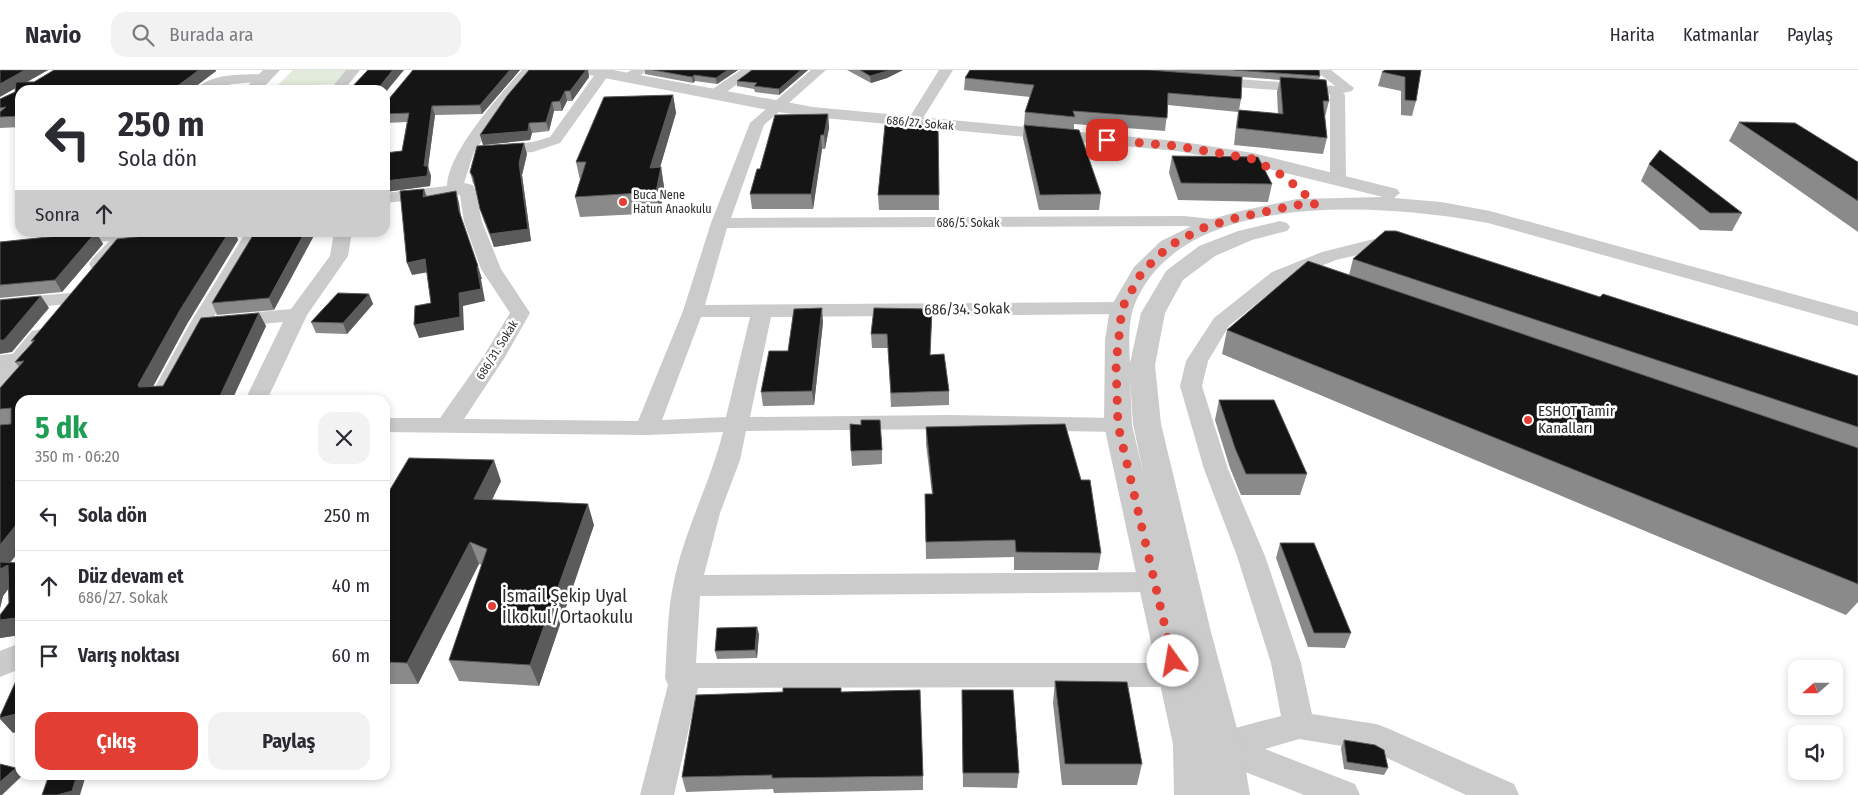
<!DOCTYPE html>
<html lang="tr">
<meta charset="utf-8">
<style>
:root{--surface:#fff;--page:#f2f2f3;--text:#2b2b33;--muted:#7c7c81;--line:#e1e1e2;--accent:#e23e33}
body{margin:0;font-family:"Fira Sans Condensed",sans-serif;background:var(--page);color:var(--text);height:100vh;display:flex;flex-direction:column;font-size:19px;white-space:nowrap}
*{box-sizing:border-box;margin:0}
p{font-size:16px;color:var(--muted)}
.icon{flex:none;width:28px;height:28px;fill:none;stroke:currentColor;stroke-width:2;stroke-linecap:round;stroke-linejoin:round}
.map{position:relative;flex:1;overflow:hidden}
.side{position:absolute;left:15px;top:325px;width:375px;height:385px;display:flex;flex-direction:column;background:var(--surface);border-radius:15px;box-shadow:0 2px 8px #0003}
.side>*{flex:none}
.top-card{position:absolute;left:15px;top:15px;width:375px;height:152px;border-radius:15px;box-shadow:0 2px 8px #0003;background:#fff;color:var(--text);overflow:hidden}
.needle{width:32px;rotate:249deg}
.controls{position:absolute;left:1788px;top:590px;display:grid;gap:10px}
.controls a{display:grid;place-items:center;width:55px;height:55px;border-radius:10px;background:var(--surface);box-shadow:0 2px 8px #0003;font-size:25px}
.pin{position:absolute;display:grid;place-items:center;width:42px;height:42px;color:#fff;margin:-21px;border-radius:10px;box-shadow:0 2px 8px #0006}
.me{position:absolute;width:55px;margin:-28px;rotate:347deg;stroke-linejoin:round;filter:drop-shadow(0 0 4px #0008)}
.turn{display:flex;align-items:center;gap:18px;height:105px;padding:0 20px;font-size:22px}
.turn .icon{width:65px;height:65px;stroke-width:2.5}
.turn b{display:block;font-size:35px;line-height:42px}
.then{display:flex;align-items:center;height:48px;padding:0 20px;background:#0003;gap:10px;font-size:19px}
.round{display:grid;place-items:center;flex:none;width:52px;height:52px;border-radius:15px;background:var(--page)}
.headline{display:flex;align-items:center;justify-content:space-between;height:85px;padding:0 20px}
h1{font-size:30px;font-weight:700;line-height:38px;color:#1e9e55}
.action{display:flex;gap:10px;margin-top:auto;padding:10px 20px}
.action a{flex:1;height:58px;border-radius:15px;background:var(--accent);color:#fff;font-size:20px;font-weight:700;line-height:58px;text-align:center}
.action a+a{background:var(--page);color:var(--text)}
ul{padding:0;list-style:none}
li{display:flex;align-items:center;gap:15px;height:70px;padding:0 20px;border-top:1px solid var(--line)}
li div{flex:1}
li b{display:block;font-size:19px}
li em{font-style:normal}
header{display:flex;align-items:center;gap:30px;box-sizing:border-box;height:70px;padding:0 25px;background:var(--surface);border-bottom:1px solid var(--line)}
header strong{font-size:24px}
nav{display:flex;gap:28px;margin-inline-start:auto;font-size:18px}
.search{width:350px;height:45px;background:var(--page);display:flex;align-items:center;gap:12px;box-sizing:border-box;padding:0 18px;border-radius:15px;color:var(--muted);font-size:19px}
.map>svg:first-child{display:block}
.green{fill:#e2ebdc}
.lines{fill:none;stroke-linecap:round;stroke-linejoin:round}
.minor{fill:#cbcbcb;fill-rule:evenodd}
.tertiary{fill:#cbcbcb;fill-rule:evenodd}
.wall{fill:#8a8a8a;fill-rule:evenodd}
.shaded-wall{fill:#5b5b5b}
.building{fill:#151515;stroke:#5b5b5b}
.route{stroke:#e23e33;stroke-width:9;stroke-dasharray:0 16.2}
.poi-dot{fill:#e23e33;stroke:#fff;stroke-width:2}
.labels{text-anchor:middle;dominant-baseline:central;stroke-width:5;stroke-linejoin:round;paint-order:stroke}
.far-street-label{font-size:12px;fill:#2e2e2e;stroke:#fff}
.far-poi-label{font-size:12px;fill:#2e2e2e;stroke:#fff;text-anchor:start}
.street-label{font-size:15px;fill:#2e2e2e;stroke:#fff}
.poi-label{font-size:15px;fill:#2e2e2e;stroke:#fff;text-anchor:start}
.near-poi-label{font-size:18px;fill:#2e2e2e;stroke:#fff;text-anchor:start}
</style>
<header>
<strong>Navio</strong>
<div class="search"><svg class="icon" aria-label="search" viewBox="0 0 24 24"><circle cx="10" cy="10" r="6"/><path d="M15 15l6 6"/></svg>Burada ara</div>
<nav><a>Harita</a><a>Katmanlar</a><a>Paylaş</a></nav>
</header>
<div class="map">
<svg width="1858" height="725" viewBox="0 0 1858 725">
<rect width="100%" height="100%" fill="#fff"/>
<path class="green" d="M293,0H350L338,14L276,17Z"/>
<g class="lines">
<path class="minor" d="M346,0H360L344,20H330Z
M522,0H536L508,34L474,82L464,113L473,115L475,119L482,152L501,199L530,243L505,287L464,349L638,351L683,241L711,153L750,53L811,0H826L764,55L731,148L1184,146L1222,150L1225,154L1222,158L1216,159L1184,156L727,158L705,235L1122,232L1129,234L1132,238L1129,242L1122,244L771,247L750,347L949,345L1118,348L1126,350L1130,355L1126,360L1118,362L949,359L746,361L740,390L720,443L704,505L1155,502L1165,505L1169,512L1165,519L1155,522L700,526L696,593H1176L1187,596L1191,605L1187,614L1176,617L698,618L674,725H640L668,615L665,608C667,578 667,546 673,516C683,463 710,414 723,362L647,365L385,362V348H440L483,287L510,243L481,199L464,152L460,125L385,133V123L447,116C448,82 499,26 522,0ZM701,247H750L726,347L662,350Z
M598,0H608L610,3L560,73L533,82L493,85L487,83L485,80L487,77L533,72L550,67Z
M631,0H648L632,11H622L620,8Z
M741,0H757L718,28H708L706,25L708,22Z
M939,0H953L918,56H908L906,53Z
M1315,0H1331L1354,18L1352,21L1343,23L1345,25L1346,110L1344,114H1332L1330,110V24L1209,15L1202,11L1209,7L1335,16Z
M264,4L269,5L271,8L269,11L232,14L213,20H196C210,2 244,5 264,4Z
M88,162H138L139,164L136,168L130,169L67,175L61,174L58,170L61,166Z
M246,162H264L209,255L170,330H148L189,255Z
M334,162H352L348,186L307,245L267,330H245L283,252L229,257L222,255L219,251L222,247L229,245L291,239L330,186Z
M1374,169L1406,172L1408,176L1406,180L1374,181L1336,190L1286,210L1229,256L1208,291L1202,316L1228,399L1265,486L1301,593L1312,644L1376,654L1387,658L1514,714L1519,725H1466L1372,681L1299,669L1265,679L1355,714L1360,725H1304L1205,686L1201,676L1205,666L1281,646L1271,593L1237,486L1204,399L1180,316L1186,291L1214,248L1272,202L1322,182Z
M70,223L77,225L80,229L77,233L0,241V229Z
M21,283L29,285L32,290L29,295L0,299V285Z
M20,573V599L0,607V581Z"/>
<path class="tertiary" d="M263,0H280L261,20H244Z
M581,0H613L813,37L1177,71L1253,83L1397,119L1400,123L1394,128L1441,132L1490,141L1858,242V256L1488,153C1387,134 1180,117 1134,236C1128,253 1129,275 1130,293L1141,243L1166,201L1199,176L1238,161L1280,151L1287,153L1290,157L1287,161L1252,170L1215,186L1183,210L1165,243L1155,295L1161,354L1211,562L1242,677L1250,725H1174L1173,674L1104,355L1105,270L1110,238L1134,197L1161,171L1196,154L1236,142L1297,129L1383,127L1253,95L1177,81L813,47L778,42L589,5L584,3ZM1130,309L1133,354L1144,406L1132,355Z
M118,162H141L108,199L100,201L92,199L89,194L92,189Z
M41,259L50,261L53,266L9,321L0,323V299L32,261Z"/>
</g>
<path class="wall" d="M0,0H48L27,12L216,1L191,20H20V57L0,58V29L15,22L16,18Z
M520,0L482,44L435,45L428,97L431,106L430,116L385,122V83L402,81L407,52L385,53V30Z
M529,0H588L589,7L572,31H567L562,41H554L549,61L532,63L530,70L483,75Z
M645,0H738L717,14L695,11L693,13L645,4Z
M752,0H808L779,25L755,22L754,19L737,16V11Z
M847,0H903L887,8L871,13Z
M970,0H1319L1320,6L1319,10L1329,31L1325,47L1327,68L1323,84L1234,75L1236,56L1238,42L1168,35L1165,61L1074,54V59L1101,124L1099,140H1039L1023,68L1025,42L1030,27L964,20L965,8ZM1242,7L1280,10L1277,22L1278,44L1239,40L1241,29Z
M1421,0L1416,31L1412,46L1401,45V21L1378,16L1382,2Z
M673,25L676,43L660,97H661L664,117L660,143L580,147L575,127L580,110L576,92Z
M828,44L829,58L825,79H822L813,139H752L750,124Z
M1739,52L1858,92V162L1729,71Z
M938,54L939,140H879L878,125Z
M527,84L522,105L531,171L494,177L484,151L480,139L475,116L473,113L470,102Z
M1172,86L1272,114L1268,132L1178,130L1169,103Z
M1649,94L1742,143L1732,161L1700,160L1641,111Z
M96,162L103,174L62,222L0,228V172Z
M179,162H235L238,170L187,254L153,317L163,316L259,243L266,256L232,330H20L11,492L20,565L0,568V545L9,533L8,519L3,526L0,538V355L11,354L0,355V318L19,297L15,292L33,273L31,271Z
M255,162L274,240L217,245L212,233Z
M1353,189L1600,227L1858,306V532L1846,545L1222,284L1227,260L1349,205Z
M369,224L373,234L347,264L316,263L311,252Z
M932,239L930,285L949,321V335L891,337L888,278H872L871,264Z
M823,252L814,335L763,336L761,322L788,281Z
M1219,330L1307,404L1300,425H1241L1230,398L1215,350Z
M926,357L1101,483L1098,500H1014V487L926,489L925,424H932L926,374Z
M882,380V394L852,396L851,381Z
M501,411L492,430L594,455L539,616L459,611L449,590L482,495L479,494L418,614H385V428Z
M1280,473L1351,563L1345,578L1308,577L1276,488Z
M759,564L757,588L717,589L715,581Z
M1055,611L1142,694L1137,715H1062L1053,633Z
M962,620L1019,703L1017,718L963,717Z
M841,622L923,706V720L774,723L773,719L686,722L682,707Z
M1344,670L1388,698L1384,705L1344,699L1341,678Z"/>
<path class="shaded-wall" d="M25,0H48L0,27V14Z
M199,0H216V1L191,20H172Z
M393,0H404L385,23V20H380V16Z
M510,0H520L482,44L480,35Z
M586,0H588L589,7L572,31L570,21Z
M728,0H738L717,14L716,8Z
M801,0H808L779,25V19Z
M890,0H903L887,8L871,13L870,6Z
M694,5L695,11L693,13L692,7Z
M565,21L567,31L562,41L560,31Z
M673,25L676,43L654,118L650,98Z
M552,32L554,41L549,61L546,52Z
M432,36L435,45L428,97L431,106L430,116L385,122V111Z
M828,44L829,58L825,79L824,65Z
M529,53L532,63L530,70L483,75L480,65Z
M821,65L822,79L813,139L811,124Z
M524,73L527,84L522,105L531,171L494,177L490,164L519,93Z
M661,97L664,117L660,143L656,122Z
M424,119L428,130L423,127Z
M456,121L459,133L462,153L459,141Z
M96,162L103,174L62,222L55,210Z
M140,162H163L141,165Z
M229,162H235L238,170L187,254L146,329L138,315L180,240Z
M305,162H316L274,240L269,228Z
M425,189L429,202L412,205L407,193Z
M478,196L482,209H481L485,231L463,236L464,260L419,268L414,255L459,223L477,197Z
M369,224L373,234L347,264L343,253Z
M41,226L49,238L12,282L0,284V270Z
M822,238L823,252L814,335L812,321Z
M259,243L266,256L232,330H218Z
M494,390L501,411L482,450L474,429Z
M588,434L594,455L539,616L530,595Z
M20,450V480L10,493L12,514L3,526L0,538V475Z
M470,472L479,494L418,614L407,593Z
M20,546V565L0,568V550Z
M757,557L759,564L757,588L755,580Z
M20,643V661L13,663L0,649V648Z
M16,698L20,702V705H23L2,725H0V712Z
M77,705H86L80,725H57Z"/>
<path class="building" d="M0,0H25L0,14Z
M54,0H199L172,20H20V46L0,47V42L6,37L0,38V29L15,22L16,12H34Z
M368,0H393L380,16V20H349Z
M413,0H510L480,35L432,36L424,96H428L427,106L385,111V83L402,81L409,43L385,44V30H388Z
M529,0H586L570,21H565L560,31L552,32L546,52L529,53L528,61L480,65L507,26Z
M653,0H728L716,8L694,5L692,7Z
M752,0H801L779,19L754,16L757,13L737,11Z
M860,0H890L887,1L870,6Z
M970,0H1149L1242,7L1241,29L1168,23L1167,48L1073,41L1075,47L1025,42L1034,15L965,8Z
M1234,0H1319L1320,6Z
M1385,0H1421L1416,31L1405,30V7L1382,2Z
M1280,7L1326,10L1329,31H1323L1327,68L1237,58L1239,40L1283,44Z
M673,25L650,98L661,97L656,122L575,127L586,92H576L604,27Z
M828,44L824,65H821L811,124H750L757,99H760L775,45Z
M1739,52L1795,53L1858,92V131Z
M938,54L939,125H878L885,55Z
M1024,55L1079,60L1101,124L1040,125Z
M524,73L519,93L528,159L490,164L480,139L473,107L470,102L477,76Z
M1660,80L1742,143H1710L1649,94Z
M1172,86L1258,87L1272,114L1181,113Z
M424,119L423,127L456,121L459,141L478,196L477,197L481,219L459,223L460,247L414,255L415,236L431,233L425,189L407,193L400,121Z
M1385,161H1396L1600,227L1603,224L1858,306V357L1353,189Z
M96,162L55,210L0,215V172Z
M180,162H229L180,240L138,315L139,317L163,316L201,248L259,243L218,330H20V450L0,475V355L11,354V338L0,339V318L24,291L15,292L35,270L31,271L117,169Z
M255,162H305L269,228L212,233Z
M1308,191L1858,378V514L1227,260Z
M338,223L369,224L343,253L311,252Z
M41,226L4,270H0V230Z
M822,238L812,321L761,322L769,281H788L794,239Z
M874,238L932,239L930,285L944,284L949,321L891,323L887,264H871Z
M1219,330H1274L1307,404H1246L1235,378Z
M861,350H880L882,380L851,381L850,354L861,355Z
M1065,354L1081,410H1090L1101,483L1016,482L1015,470L926,472L925,424H933L926,357Z
M409,388L494,390L474,429L588,434L530,595L449,590L487,479L470,472L407,593L385,592V428Z
M1280,473H1314L1351,563H1314Z
M0,492L20,493V546L15,548L0,550V545L9,533L8,495L0,499Z
M757,557L755,580L715,581L717,558Z
M20,602V643L0,648V646Z
M1055,611L1127,612L1142,694H1065Z
M783,618H841V622L920,620L923,706L772,708V705L682,707L696,625L783,622Z
M962,620H1013L1019,703H963Z
M1344,670L1375,675L1384,680L1388,698L1347,692Z
M0,694L16,698L0,712Z
M49,705H77L72,721L57,725H42Z"/>
<g class="lines">
<path class="route" d="M1107,70L1177,76L1253,89L1285,107L1316,134L1297,135L1236,148L1203,158L1169,176L1142,202L1122,238L1116,294L1118,355L1173,591"/>
</g>
<g class="poi-dot">
<circle cx="623" cy="132" r="5"/>
<circle cx="1528" cy="350" r="5"/>
<circle cx="492" cy="536" r="5"/>
</g>
<g class="labels">
<g class="far-street-label">
<text transform="translate(920 53) rotate(5)">686/27. Sokak</text>
<text x="968" y="153">686/5. Sokak</text>
<text transform="translate(497 280) rotate(-58)">686/31. Sokak</text>
</g>
<g class="far-poi-label">
<text x="633" y="125">Buca Nene<tspan x="633" dy="14">Hatun Anaokulu</tspan></text>
</g>
<g class="street-label">
<text transform="translate(967 239) rotate(-1)">686/34. Sokak</text>
</g>
<g class="poi-label">
<text x="1538" y="341">ESHOT Tamir<tspan x="1538" dy="17">Kanalları</tspan></text>
</g>
<g class="near-poi-label">
<text x="502" y="526">İsmail Şekip Uyal<tspan x="502" dy="21">İlkokul/Ortaokulu</tspan></text>
</g>
</g>
</svg>
<div class="controls">
<a><svg class="needle" viewBox="-14 -14 28 28"><path d="M0-13l5 13h-10z" fill="#e53935"/><path d="M0 13l5-13h-10z" fill="#7c7c81"/></svg></a>
<a><svg class="icon" aria-label="sound" viewBox="0 0 24 24"><path d="M4 9h4l5-4v14l-5-4H4zM17 9q2 3 0 6"/></svg></a>
</div>
<div class="pin" style="left:1107px;top:70px;background:#d93025"><svg class="icon" aria-label="arrive" viewBox="0 0 24 24"><path d="M6 21V4h12l-3 4 3 4H6"/></svg></div>
<svg class="me" style="left:1173px;top:591px" viewBox="-20 -20 40 40"><circle r="19" fill="#fff"/><path d="M0-13L10 11 0 6-10 11z" fill="#e23e33"/></svg>
<div class="top-card">
<div class="turn"><svg class="icon" aria-label="left" viewBox="0 0 24 24"><path d="M17 20v-9H6M10 6l-5 5 5 5"/></svg><div><b>250 m</b>Sola dön</div></div>
<div class="then">Sonra<svg class="icon" aria-label="ahead" viewBox="0 0 24 24"><path d="M12 20V5M6 11l6-6 6 6"/></svg></div>
</div>
<section class="side">
<div class="headline"><div><h1>5 dk</h1><p>350 m · 06:20</p></div><a class="round"><svg class="icon" aria-label="close" viewBox="0 0 24 24"><path d="M6 6l12 12M18 6L6 18"/></svg></a></div>
<ul>
<li><svg class="icon" aria-label="left" viewBox="0 0 24 24"><path d="M17 20v-9H6M10 6l-5 5 5 5"/></svg><div><b>Sola dön</b></div><em>250 m</em></li>
<li><svg class="icon" aria-label="ahead" viewBox="0 0 24 24"><path d="M12 20V5M6 11l6-6 6 6"/></svg><div><b>Düz devam et</b><p>686/27. Sokak</p></div><em>40 m</em></li>
<li><svg class="icon" aria-label="arrive" viewBox="0 0 24 24"><path d="M6 21V4h12l-3 4 3 4H6"/></svg><div><b>Varış noktası</b></div><em>60 m</em></li>
</ul>
<div class="action"><a>Çıkış</a><a>Paylaş</a></div>
</section>
</div>
